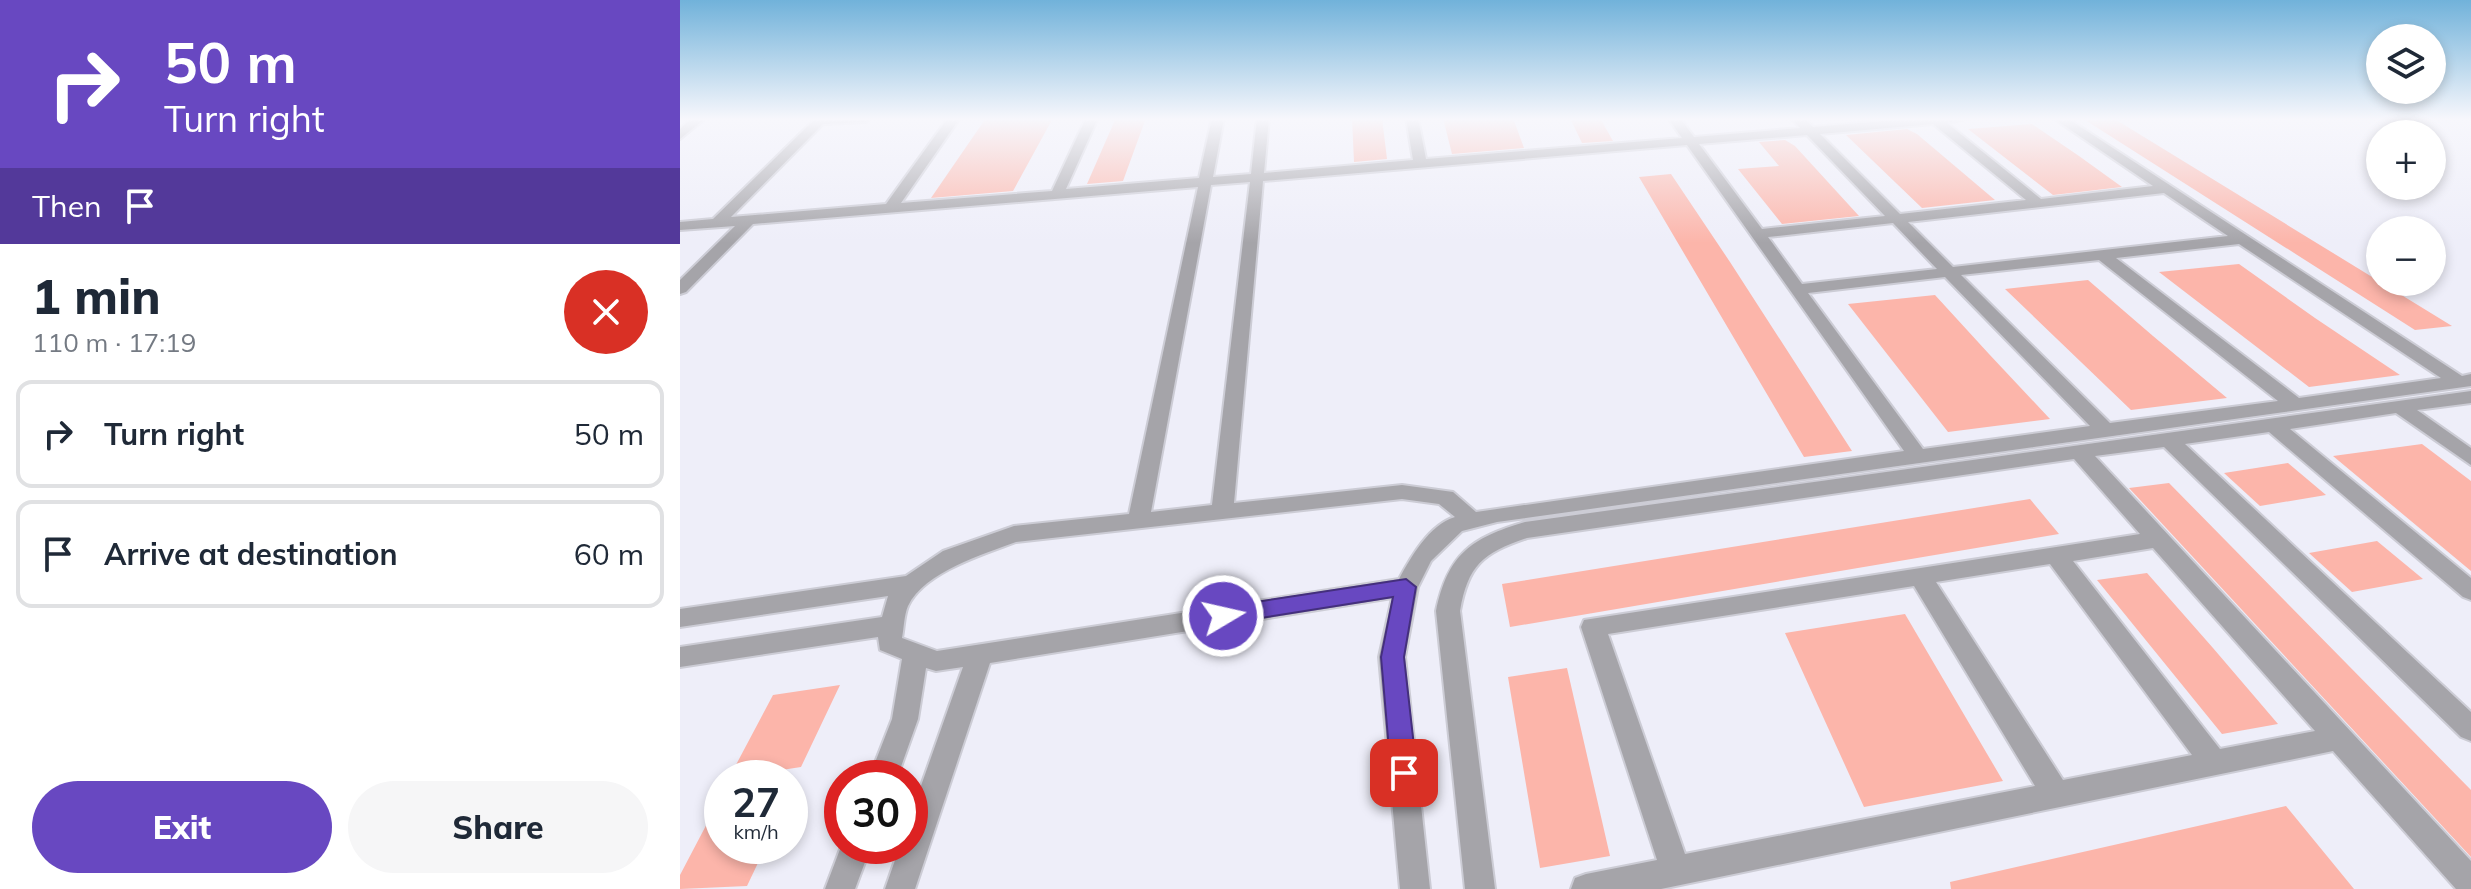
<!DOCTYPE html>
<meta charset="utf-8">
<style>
:root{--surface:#fff;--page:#f6f6f7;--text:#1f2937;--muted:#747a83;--line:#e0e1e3;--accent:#6848c1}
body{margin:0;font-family:Mulish,sans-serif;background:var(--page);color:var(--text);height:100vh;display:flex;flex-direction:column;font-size:30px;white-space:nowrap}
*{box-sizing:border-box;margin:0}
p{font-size:26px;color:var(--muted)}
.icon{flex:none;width:44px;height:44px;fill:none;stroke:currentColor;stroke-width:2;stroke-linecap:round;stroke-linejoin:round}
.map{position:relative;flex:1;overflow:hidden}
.drawer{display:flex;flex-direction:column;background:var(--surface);width:680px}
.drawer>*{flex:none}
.guide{background:#6848c1;color:#fff;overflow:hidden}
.controls{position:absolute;left:1686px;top:24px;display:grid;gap:16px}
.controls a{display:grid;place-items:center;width:80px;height:80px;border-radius:50%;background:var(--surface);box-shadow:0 4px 12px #0003;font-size:40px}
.speed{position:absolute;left:24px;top:760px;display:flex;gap:16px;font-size:40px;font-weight:700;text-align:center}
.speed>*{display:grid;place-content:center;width:104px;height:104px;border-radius:50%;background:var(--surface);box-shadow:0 4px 12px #0003;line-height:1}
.speed small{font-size:20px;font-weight:400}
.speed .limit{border:12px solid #d22;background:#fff;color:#111}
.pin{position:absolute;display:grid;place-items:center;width:68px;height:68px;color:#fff;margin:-34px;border-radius:16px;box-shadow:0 4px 12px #0006}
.me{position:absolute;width:88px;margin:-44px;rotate:81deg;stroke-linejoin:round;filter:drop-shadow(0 0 6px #0008)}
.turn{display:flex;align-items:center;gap:28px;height:168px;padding:0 32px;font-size:36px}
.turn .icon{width:104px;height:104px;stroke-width:2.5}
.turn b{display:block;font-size:56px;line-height:68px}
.then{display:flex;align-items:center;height:76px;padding:0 32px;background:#0003;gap:16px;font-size:30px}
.round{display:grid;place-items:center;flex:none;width:84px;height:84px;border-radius:42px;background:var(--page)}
.summary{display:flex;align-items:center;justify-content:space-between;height:136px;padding:0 32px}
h1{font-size:48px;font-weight:800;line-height:60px}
.button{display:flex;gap:16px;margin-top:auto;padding:16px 32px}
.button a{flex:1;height:92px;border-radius:48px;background:var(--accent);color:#fff;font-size:32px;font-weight:800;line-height:92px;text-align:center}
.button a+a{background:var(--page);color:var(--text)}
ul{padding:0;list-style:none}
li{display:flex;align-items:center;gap:24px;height:108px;margin:0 16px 12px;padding:0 16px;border:4px solid var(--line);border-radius:16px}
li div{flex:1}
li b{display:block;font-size:30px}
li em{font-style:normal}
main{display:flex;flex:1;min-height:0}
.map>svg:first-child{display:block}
.building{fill:#fcb5aa}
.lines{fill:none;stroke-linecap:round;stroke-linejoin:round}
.minor-casing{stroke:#ccccd5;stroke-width:4}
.minor{fill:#a5a4a9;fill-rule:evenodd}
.route{fill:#6848c1;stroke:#442f7d;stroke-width:2}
</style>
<main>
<section class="drawer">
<div class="guide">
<div class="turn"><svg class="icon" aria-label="right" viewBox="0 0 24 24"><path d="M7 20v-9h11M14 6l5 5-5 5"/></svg><div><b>50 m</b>Turn right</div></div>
<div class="then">Then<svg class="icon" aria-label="arrive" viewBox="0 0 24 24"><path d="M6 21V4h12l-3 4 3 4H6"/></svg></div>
</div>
<div class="summary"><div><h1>1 min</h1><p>110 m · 17:19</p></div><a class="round" style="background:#d93025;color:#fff"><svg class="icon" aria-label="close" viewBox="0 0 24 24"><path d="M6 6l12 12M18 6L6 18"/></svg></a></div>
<ul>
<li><svg class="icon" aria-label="right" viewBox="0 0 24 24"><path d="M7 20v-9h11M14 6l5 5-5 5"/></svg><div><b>Turn right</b></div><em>50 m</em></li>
<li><svg class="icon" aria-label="arrive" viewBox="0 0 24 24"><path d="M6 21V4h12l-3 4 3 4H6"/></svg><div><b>Arrive at destination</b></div><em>60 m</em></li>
</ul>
<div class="button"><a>Exit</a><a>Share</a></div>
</section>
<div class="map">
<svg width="1791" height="889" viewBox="0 0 1791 889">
<rect width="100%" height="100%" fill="#eeeef9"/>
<path class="building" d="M306,118H373L333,191L251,198Z
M466,118L443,181L407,184L435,120Z
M672,118H702L707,159L674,162Z
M763,118H833L844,148L772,154Z
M890,118H920L933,141L902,143Z
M1402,118H1433L1772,326L1735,330Z
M1352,124L1399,156L1442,187L1373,195L1288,129Z
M1227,129L1237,134L1315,200L1242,208L1166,135Z
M1105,140L1115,146L1179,216L1102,224L1058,169L1099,166L1079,142Z
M991,174L1050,262L1172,451L1124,457L959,177Z
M1559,264L1635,318L1720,375L1629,387L1479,272Z
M1408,280L1473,336L1547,398L1451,410L1325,289Z
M1255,295L1309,354L1370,419L1268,432L1168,304Z
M1742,444L1791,481V571L1653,456Z
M1608,463L1646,495L1580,506L1544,473Z
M1489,483L1791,790V857L1449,488Z
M1350,499L1379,534L830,627L822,584Z
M1697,541L1743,579L1672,592L1629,553Z
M1467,573L1533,648L1598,724L1542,734L1417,580Z
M1225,614L1323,781L1184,807L1105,633Z
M887,668L930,856L860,868L828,677Z
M160,685L121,767L49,778L93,695Z
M42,795V846H86L67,886L0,889V875Z
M1606,806L1674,889H1271L1270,882Z"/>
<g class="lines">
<defs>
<path id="minor" d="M12,118H26L0,139V129Z
M136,118H192L186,122L143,124L51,217L206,204L268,118H280L221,203L372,191L406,118H418L386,189L519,178L532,118H544L533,177L571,174L577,118H589L584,173L733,160L726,118H738L746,159L1002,138L988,118H1000L1014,137L1120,128L1111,118H1124L1133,127L1238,118H1290L1267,123L1361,199L1473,186L1373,118H1387L1782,376L1791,374V386L817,522L782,531L751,561L738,587L725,657L750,889H720L699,657L712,598L310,663L235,889H205L220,846H230V817L283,667L256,671L246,668L238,719L217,778H189L212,719L222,659L200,650L198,637L0,667V647L202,617L208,596L0,627V609L226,576L263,551L334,526L449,514L518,187L73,224L6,292L0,294V280L55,226L0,230V222L33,219ZM1253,124L1346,200L1220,214L1140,134ZM1127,135L1205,216L1082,229L1019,144ZM1007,145L1224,451L796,512L773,492L722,485L554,503L583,181ZM570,182L532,505L471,512L531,185ZM1484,193L1548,236L1273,267L1228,222ZM1213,223L1257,269L1122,284L1088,237ZM1559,244L1761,378L1619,398L1436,258ZM1419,260L1598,401L1430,423L1281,275ZM1265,277L1410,426L1243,449L1128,293ZM722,499L759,504L775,517C749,525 731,557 719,579L257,651L222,638C224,628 224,615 228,606C244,572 304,554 336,542Z
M1791,391V403L1737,410L1791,448V465L1716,413L1610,429L1791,578V600L1783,597L1589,432L1505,444L1791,712V741L1781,737L1484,447L1415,456L1791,861V889H1776L1653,751L981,889H891L895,878L906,874L977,860L901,627L904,620L1460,534L1394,459L847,538C803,553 788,565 780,611L815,889H785L756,611C768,554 791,538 845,522ZM1473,548L1635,731L1540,749L1393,561ZM1370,564L1512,755L1383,780L1256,582ZM1234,586L1355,786L1005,854L928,634Z
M162,844L191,846L175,889H145Z"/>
</defs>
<use href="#minor" class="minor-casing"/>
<use href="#minor" class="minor"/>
</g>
<linearGradient id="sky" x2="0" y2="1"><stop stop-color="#71b2da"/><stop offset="0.49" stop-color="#f7f7fc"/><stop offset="1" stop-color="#f7f7fc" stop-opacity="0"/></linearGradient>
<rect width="1791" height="243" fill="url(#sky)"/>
<path class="route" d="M726,579L736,587L724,657L737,773L733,781L724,784L715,781L711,773L701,657L713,597L543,624L535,622L532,616L535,610L543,607Z"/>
</svg>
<div class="controls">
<a><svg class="icon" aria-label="layers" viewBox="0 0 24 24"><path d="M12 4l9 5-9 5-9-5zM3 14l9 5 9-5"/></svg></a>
<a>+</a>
<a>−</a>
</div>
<div class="speed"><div>27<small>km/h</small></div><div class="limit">30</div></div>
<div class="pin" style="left:724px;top:773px;background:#d93025"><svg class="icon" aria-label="arrive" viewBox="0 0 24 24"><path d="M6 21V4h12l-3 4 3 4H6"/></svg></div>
<svg class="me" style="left:543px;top:616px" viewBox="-20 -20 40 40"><circle r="17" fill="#6848c1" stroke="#fff" stroke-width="3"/><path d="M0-11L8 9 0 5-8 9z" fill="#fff"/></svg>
</div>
</main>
